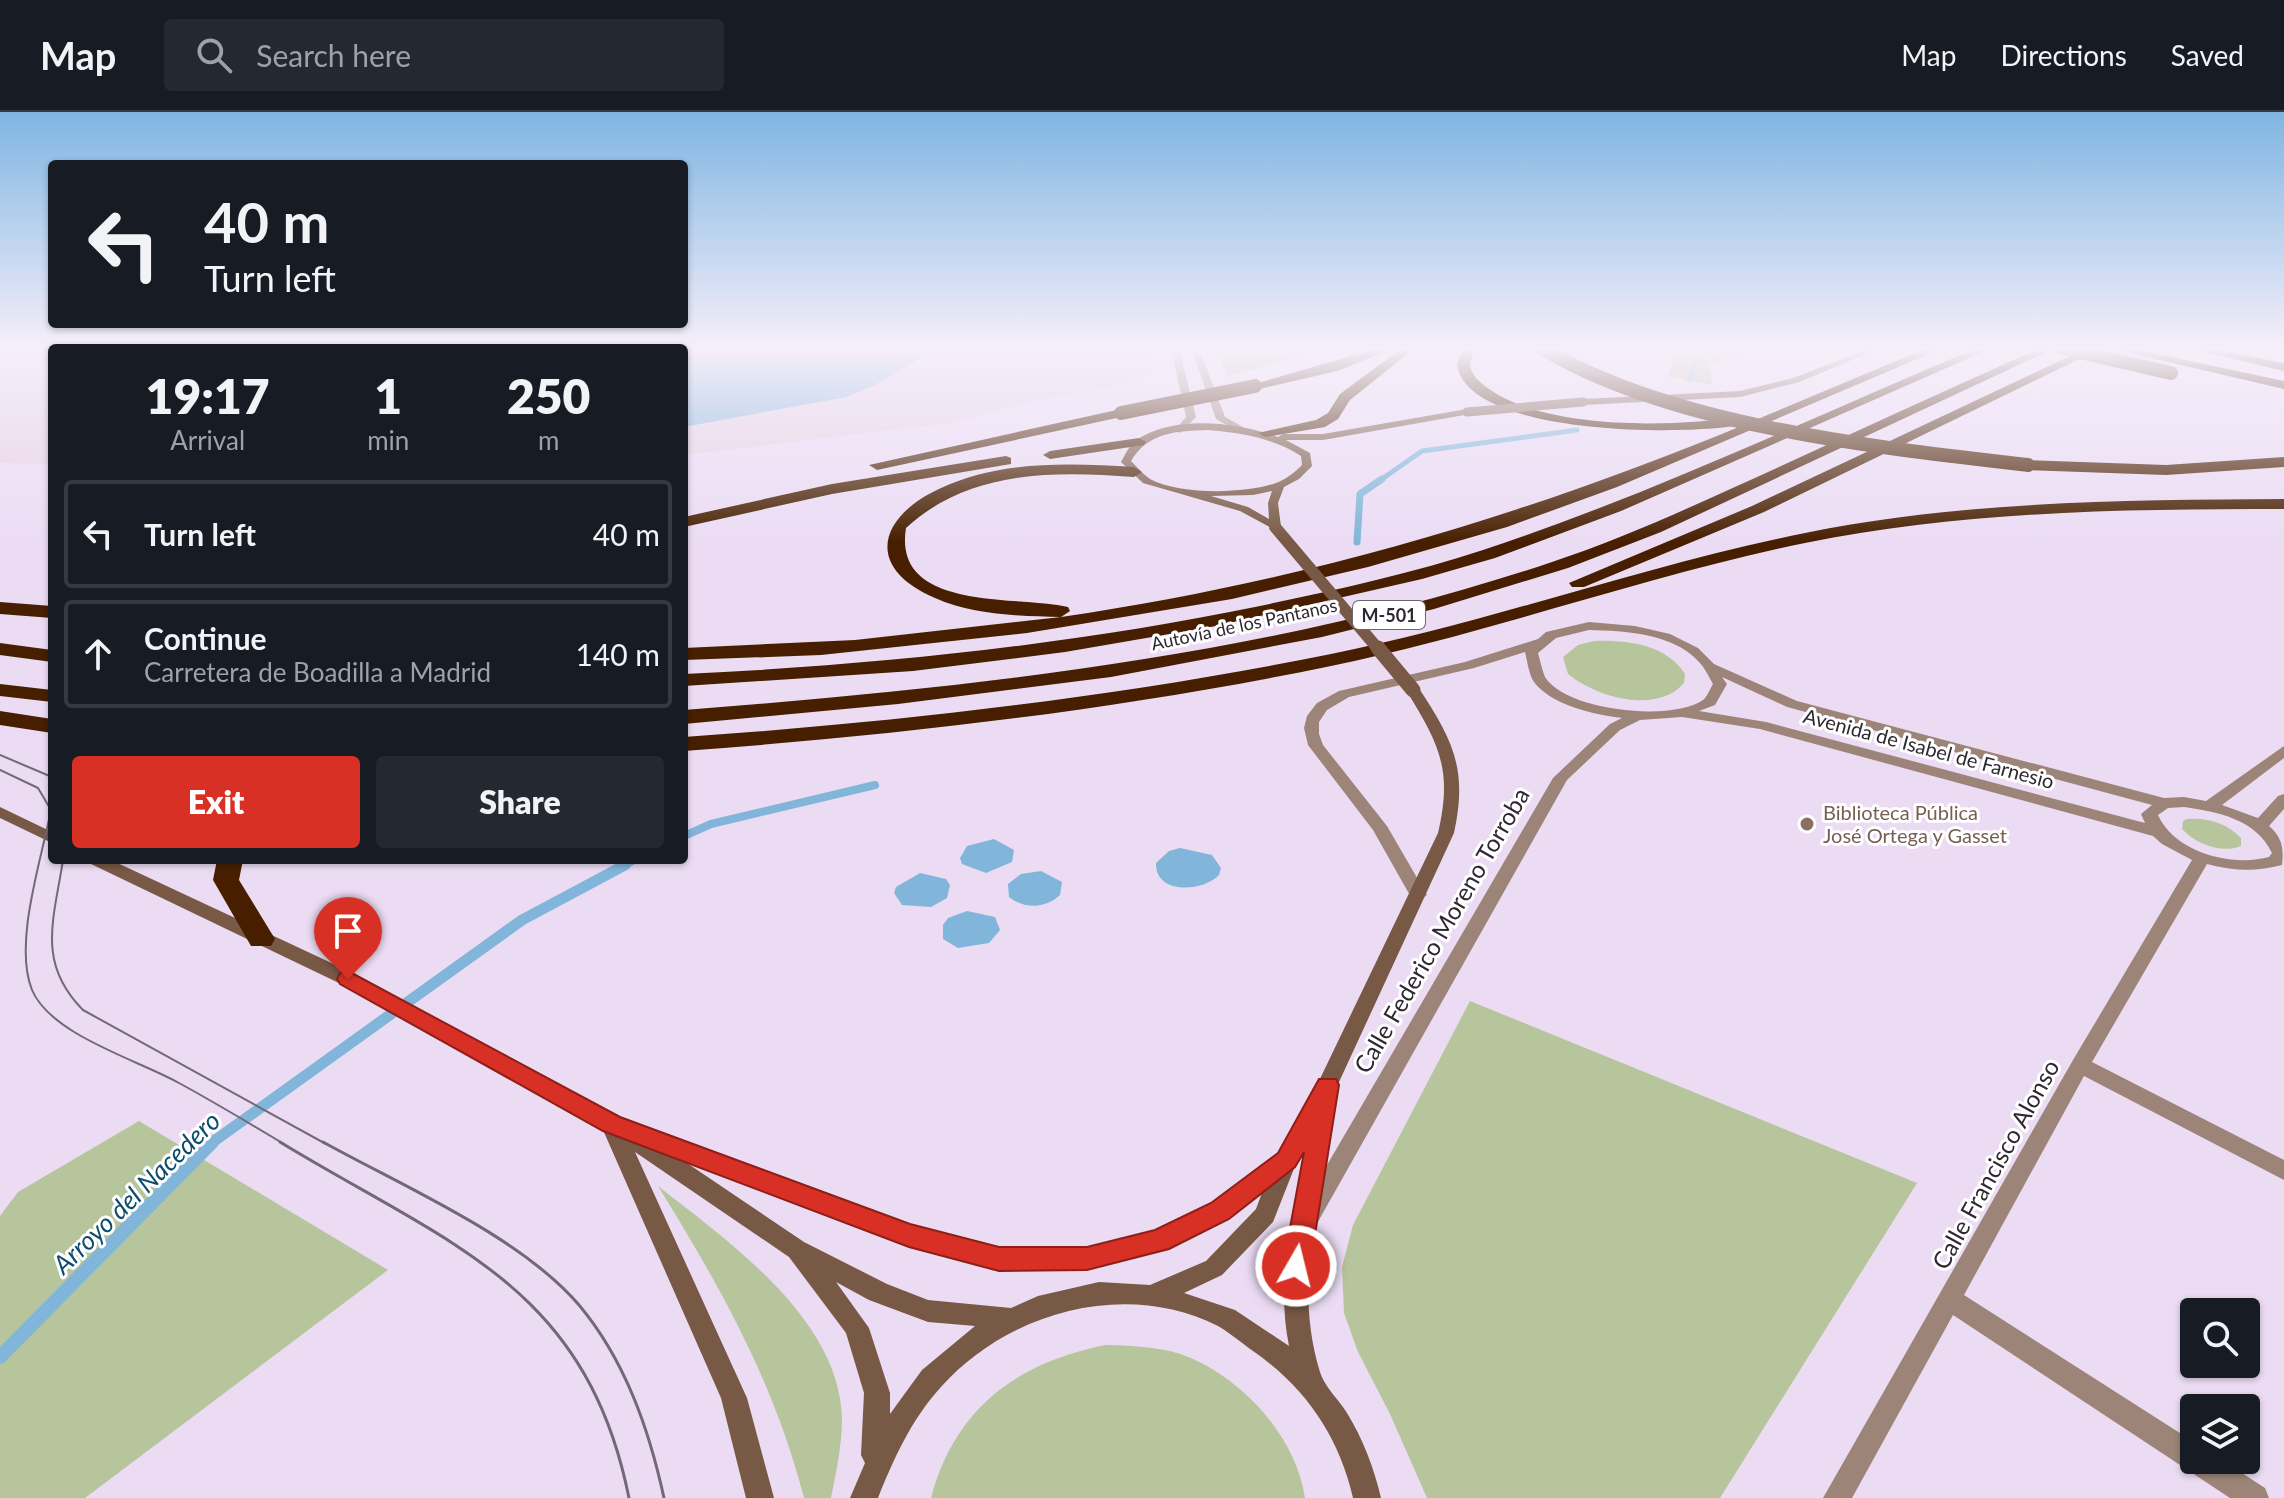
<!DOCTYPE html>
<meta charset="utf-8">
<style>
:root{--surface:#171b24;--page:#242831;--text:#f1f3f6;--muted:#9ea1a6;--line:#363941;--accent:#d93025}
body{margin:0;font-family:Lato,sans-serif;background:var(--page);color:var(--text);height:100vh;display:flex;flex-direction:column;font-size:30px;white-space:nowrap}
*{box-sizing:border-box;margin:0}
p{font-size:26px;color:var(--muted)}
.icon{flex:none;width:44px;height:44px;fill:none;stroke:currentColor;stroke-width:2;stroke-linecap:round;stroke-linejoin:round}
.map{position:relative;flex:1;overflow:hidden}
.sheet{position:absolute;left:48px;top:232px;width:640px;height:520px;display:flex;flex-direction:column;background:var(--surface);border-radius:8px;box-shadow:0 2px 6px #0004}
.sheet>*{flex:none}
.banner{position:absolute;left:48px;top:48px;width:640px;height:168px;border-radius:8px;box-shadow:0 2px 6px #0004;background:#171b24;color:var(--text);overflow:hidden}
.fabs{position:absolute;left:2180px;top:1186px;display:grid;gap:16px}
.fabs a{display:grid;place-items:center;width:80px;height:80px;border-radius:8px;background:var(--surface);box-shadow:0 2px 6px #0004;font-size:40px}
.pin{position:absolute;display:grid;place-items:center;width:68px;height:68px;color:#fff;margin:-82px -34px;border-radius:50% 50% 50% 0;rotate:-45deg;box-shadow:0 0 8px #0007}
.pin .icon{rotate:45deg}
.me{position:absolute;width:88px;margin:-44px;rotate:8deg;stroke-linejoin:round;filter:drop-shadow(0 0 6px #0008)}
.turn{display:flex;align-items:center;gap:28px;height:168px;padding:0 24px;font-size:36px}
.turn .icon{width:104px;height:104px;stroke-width:2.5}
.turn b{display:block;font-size:56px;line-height:68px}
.eta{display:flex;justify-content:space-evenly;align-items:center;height:136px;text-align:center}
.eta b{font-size:48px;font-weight:800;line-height:56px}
.action{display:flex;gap:16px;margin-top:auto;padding:16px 24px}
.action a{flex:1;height:92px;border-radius:8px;background:var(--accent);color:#fff;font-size:32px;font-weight:800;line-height:92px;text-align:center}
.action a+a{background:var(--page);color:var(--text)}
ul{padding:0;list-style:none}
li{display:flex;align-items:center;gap:24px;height:108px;margin:0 16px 12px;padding:0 8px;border:4px solid var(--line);border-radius:8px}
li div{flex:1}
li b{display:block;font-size:30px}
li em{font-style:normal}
header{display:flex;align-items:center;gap:48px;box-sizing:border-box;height:112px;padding:0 40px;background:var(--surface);border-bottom:2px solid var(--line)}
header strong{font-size:38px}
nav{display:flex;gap:44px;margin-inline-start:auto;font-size:28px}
.search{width:560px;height:72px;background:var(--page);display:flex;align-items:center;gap:20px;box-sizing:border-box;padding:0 28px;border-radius:8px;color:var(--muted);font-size:30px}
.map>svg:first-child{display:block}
.commercial{fill:#e5d2e3}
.green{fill:#b6c59c}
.water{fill:#81b6da}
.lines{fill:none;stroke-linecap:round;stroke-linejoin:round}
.stream-far4{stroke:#81b6da;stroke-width:5}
.stream-far3{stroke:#81b6da;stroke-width:7}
.stream-far2{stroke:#81b6da;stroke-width:8}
.stream-far1{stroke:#81b6da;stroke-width:11}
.stream{stroke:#81b6da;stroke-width:14}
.street{fill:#9c8578;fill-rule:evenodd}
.secondary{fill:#785945;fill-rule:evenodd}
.highway{fill:#471f00;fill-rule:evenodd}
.tram-far1{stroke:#726977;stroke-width:2}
.tram{stroke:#726977;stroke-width:3}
.secondary-bridge-far2{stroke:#785945;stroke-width:9}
.secondary-bridge-far1{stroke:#785945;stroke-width:12}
.secondary-bridge{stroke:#785945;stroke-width:15}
.highway-bridge{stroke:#471f00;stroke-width:14}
.route{fill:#d93025;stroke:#8d1f18;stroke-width:2}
.education-dot{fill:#8d6e63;stroke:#fff;stroke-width:3}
.labels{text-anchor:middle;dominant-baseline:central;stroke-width:6;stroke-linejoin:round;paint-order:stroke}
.shield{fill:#fff;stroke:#6d686f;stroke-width:2}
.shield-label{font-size:18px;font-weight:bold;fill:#2e2831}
.far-street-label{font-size:18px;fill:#2e2831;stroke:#fff}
.street-label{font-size:20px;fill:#2e2831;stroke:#fff}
.education-label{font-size:20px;fill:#785e54;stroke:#fff;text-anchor:start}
.near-street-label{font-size:24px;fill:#2e2831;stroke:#fff}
.near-water-label{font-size:26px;font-style:italic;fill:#0a4d6f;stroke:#fff}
</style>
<header>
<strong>Map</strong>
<div class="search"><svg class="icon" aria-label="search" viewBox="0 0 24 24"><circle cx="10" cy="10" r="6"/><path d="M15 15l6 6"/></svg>Search here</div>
<nav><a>Map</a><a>Directions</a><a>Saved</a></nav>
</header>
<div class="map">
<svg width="2284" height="1386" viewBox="0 0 2284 1386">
<rect width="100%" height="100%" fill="#ebdcf4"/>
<path class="commercial" d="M0,236H1150L1156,258L1130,272L1047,286L950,311L684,343V236H52V352L0,351Z"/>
<path class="green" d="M1214,236H1311L1291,247L1227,264Z
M1700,236H1760L1710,252L1712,273L1668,264L1674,246Z
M1594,529C1626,528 1666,532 1685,562L1684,571C1657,603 1596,585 1568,562L1563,545L1578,533Z
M2187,707C2207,705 2227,711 2241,726V734C2221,742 2196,732 2182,717L2183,709Z
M1470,889L1917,1071L1720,1386H1427L1390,1302L1358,1240L1344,1201L1342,1155L1353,1113Z
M139,1009L388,1158L85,1386H0V1104L18,1080Z
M658,1074C729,1130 840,1207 842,1307C842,1334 836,1360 831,1386H804C774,1270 721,1176 658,1074Z
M1105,1233C1134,1234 1163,1234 1191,1246C1245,1270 1296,1325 1305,1386H931C955,1296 1017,1251 1105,1233Z"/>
<path class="water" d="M715,236H920L924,239L923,245L875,273L846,285L684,315V246Z
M994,727L1014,738L1012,750L986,761L962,752L960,746L967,734Z
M1180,736L1212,743L1221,756L1219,763C1203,780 1155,783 1156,751L1169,739Z
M1041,759L1062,770L1060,783C1046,796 1025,798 1009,785L1008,772L1021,762Z
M920,761L946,767L950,773L947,786L931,795L902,793L894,781L896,775Z
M967,799L995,805L1000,818L989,831L958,836L943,827V813L948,806Z"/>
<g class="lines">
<path class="stream-far4" d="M1690,268L1695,250L1710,236
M1379,369L1422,339L1577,318"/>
<path class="stream-far3" d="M1357,430L1360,382L1382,367"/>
<path class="stream-far2" d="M684,724L711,712L875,673
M621,755L634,748"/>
<path class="stream-far1" d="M210,1032L522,808L625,753"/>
<path class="stream" d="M0,1245L212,1030"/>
<path class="street" d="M1171,236H1179L1196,305L1180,321L1175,318L1186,305Z
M1191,236H1199L1225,305L1243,315V319H1237L1216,307Z
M1589,510L1635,514L1670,522L1698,536L1714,552L1797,589L2164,686L2184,685L2206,689L2284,634V646L2222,693L2258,706L2278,684L2284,682V697L2269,714C2282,725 2284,736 2282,753C2256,760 2233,759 2207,752L2092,950L2284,1048V1068L2084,964L1964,1183L2194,1330V1348H2222L2265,1376L2269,1386H2230L1953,1203L1852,1386H1823L2073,948L2192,748L2162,732L2153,724L1760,617L1682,605L1640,608L1620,618L1567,668L1315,1115L1307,1118L1299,1115L1295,1108L1299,1101L1553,666L1610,612L1622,606C1595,603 1551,593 1534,570C1529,563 1527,548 1525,540L1474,556L1349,585L1327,598L1319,610V622L1323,633L1387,714L1427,783L1418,789L1412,787L1373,718L1308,633L1304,616L1307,604L1317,591L1339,579L1465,550L1538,527L1546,520ZM1589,518C1625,519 1673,521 1699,550C1705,556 1709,565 1713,572C1710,577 1707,585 1703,588C1672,610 1566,599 1545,565C1542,558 1540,548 1538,541L1556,526ZM1722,565L1787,595L2152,693L2141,702L2145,711L1766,610L1699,599L1715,593L1727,572ZM2184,695C2218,700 2256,707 2272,741L2269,745C2232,755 2175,741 2158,703L2168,696Z"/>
<path class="secondary" d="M1871,236H1881L1799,270L1740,285L1583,293L1578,290L1583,287L1740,279L1793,266Z
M1467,297L1470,298V302L1323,328H1286L1310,341L1312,354L1299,367L1284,375L1278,391L1281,415L1275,418L1240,399L1143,371L1121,350C1125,343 1129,334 1135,329C1173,302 1237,310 1278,325L1283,322H1323ZM1208,318C1242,321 1273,326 1301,344L1302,353C1294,361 1286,367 1276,371C1246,382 1179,383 1150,367C1144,363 1137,355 1131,349C1148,320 1177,319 1208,318ZM1272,379L1268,391L1269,407L1248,395L1211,384L1253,383Z
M1413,574L1418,575C1453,628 1468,657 1454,721L1333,983L1336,987C1321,1076 1292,1171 1320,1260C1324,1274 1339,1288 1347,1301C1363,1327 1374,1356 1381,1386H1353C1339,1324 1305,1275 1253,1239C1242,1231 1230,1221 1218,1214C1125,1167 1008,1200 941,1275C911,1308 894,1346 878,1386H850L865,1351L861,1343L864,1281L846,1221L789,1145L635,1040L747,1286L774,1386H746L721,1286L603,1018L341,872L91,752L89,748H111L355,862L627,1012L640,1013L910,1113L999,1137H1087L1155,1120L1212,1092L1278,1042L1318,971L1438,721C1453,657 1439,632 1406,578ZM1306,1031C1294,1099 1275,1165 1289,1234L1235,1198L1184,1181L1222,1163L1273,1110L1297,1049ZM678,1045L909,1133L999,1157H1087L1160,1139L1228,1106L1263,1078L1256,1097L1206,1149L1150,1173L1099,1170L1038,1184L1011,1196L928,1188L887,1172L804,1130ZM836,1170L869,1188L928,1210L975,1214L922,1258L890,1302V1281L869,1216Z
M0,695L52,720V731L0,706Z"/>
<path class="highway" d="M1378,236H1395L1337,259L1255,278L1248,274Z
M1402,236H1415L1350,288L1338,307L1325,315L1265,325L1258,321L1316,308L1328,301L1340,282Z
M1464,236H1477C1468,248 1468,257 1478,268C1533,320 1670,315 1741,305L1746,306V312L1927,236H1943L1617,375L1507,415L1368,455L1232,487L1027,521L821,543L684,548V536L855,528L1061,505C1019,504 973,503 935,486C863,455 879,404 941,376C1001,348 1071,351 1134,355L1142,360L1134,365C1052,359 969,358 906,416C892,501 1021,483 1068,495L1070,499L1061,505C1301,470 1522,405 1746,312C1692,324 1466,325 1457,252Z
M1977,236H1992L1621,399L1495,446L1422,467L1216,514L1065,540L913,559L684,574V562C878,553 1070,533 1260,494C1335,478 1410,462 1483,438C1652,382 1813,305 1977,236Z
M2040,236H2055L1661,420L1568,456L1434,497L1322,525L1111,565L898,592L684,612V598C976,575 1272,544 1552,450C1630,424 1706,388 1781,354C1867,314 1954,275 2040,236Z
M2087,236H2102L1764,400L1584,475H1572L1569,471L1752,394Z
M2108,236H2129L2284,269V277Z
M2187,236H2209L2284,251V259Z
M1121,297L1128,301L1126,304L877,358L869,353Z
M1139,326L1146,330L1144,333L1050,347L1043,343L1050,339Z
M1006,344L1011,346V352L832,382L684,415V405L832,372Z
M2284,345V355L2166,363L2028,358L2020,353L2028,348L2166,353Z
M2284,387V397C2124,397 1962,399 1805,431C1645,464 1491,521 1331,554C1117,598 901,623 684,639V625C901,610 1117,585 1331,542C1491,510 1645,453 1805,421C1962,389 2124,388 2284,387Z
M0,490L52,494V506L0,502Z
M0,531L52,538V550L0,543Z
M0,572L52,578V590L0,584Z
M0,599L52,607V621L0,613Z
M217,748H243L239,768L275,827L271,834H251L213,768Z"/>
<path class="tram-far1" d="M0,643L52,665
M0,658L38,676L51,698C42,746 13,831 32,878C51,923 138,948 179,971C214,990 249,1011 284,1032
M63,748C54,807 36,851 83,898L326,1032"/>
<path class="tram" d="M280,1030C447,1132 586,1172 629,1386
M323,1030C402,1074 520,1124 579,1193C625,1248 649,1317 664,1386"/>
<path class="secondary-bridge-far2" d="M1467,300L1583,290"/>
<path class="secondary-bridge-far1" d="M1275,415L1379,538"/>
<path class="secondary-bridge" d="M1378,536L1413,578"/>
<path class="highway-bridge" d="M1542,236C1670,314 1880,336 2028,353
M2062,236L2171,261
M1121,301L1255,274"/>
</g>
<linearGradient id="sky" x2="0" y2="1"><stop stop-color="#7fb5e2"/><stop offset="0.55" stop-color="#f6effa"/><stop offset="1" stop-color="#f6effa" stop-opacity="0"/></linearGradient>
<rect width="2284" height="430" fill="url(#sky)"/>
<path class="route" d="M348,859L620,1005L910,1112L999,1135H1087L1155,1118L1211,1091L1278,1041L1319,967H1336L1339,973L1310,1154L1306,1163L1296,1166L1287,1163L1283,1154L1304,1040L1295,1055L1229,1107L1169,1137L1087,1158L999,1159L909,1135L603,1019L340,872L337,867L340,861Z"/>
<circle class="education-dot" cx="1807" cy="712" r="8"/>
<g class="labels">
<rect class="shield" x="1353" y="489" width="72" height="28" rx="6"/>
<g class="shield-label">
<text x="1389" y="503">M-501</text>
</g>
<g class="far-street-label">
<text transform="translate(1244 512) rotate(-12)">Autovía de los Pantanos</text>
</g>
<g class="street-label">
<text transform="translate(1929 636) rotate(15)">Avenida de Isabel de Farnesio</text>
</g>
<g class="education-label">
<text x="1823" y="700">Biblioteca Pública<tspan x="1823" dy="23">José Ortega y Gasset</tspan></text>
</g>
<g class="near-street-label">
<text transform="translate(1441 818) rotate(-60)">Calle Federico Moreno Torroba</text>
<text transform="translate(1995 1052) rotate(-61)">Calle Francisco Alonso</text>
</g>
<g class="near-water-label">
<text transform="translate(136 1080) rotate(-44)">Arroyo del Nacedero</text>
</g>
</g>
</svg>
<div class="fabs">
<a><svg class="icon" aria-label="search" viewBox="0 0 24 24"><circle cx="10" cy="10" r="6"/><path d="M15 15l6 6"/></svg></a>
<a><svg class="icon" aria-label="layers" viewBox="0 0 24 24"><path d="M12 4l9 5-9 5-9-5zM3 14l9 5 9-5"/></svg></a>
</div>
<div class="pin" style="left:348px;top:867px;background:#d93025"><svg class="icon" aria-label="arrive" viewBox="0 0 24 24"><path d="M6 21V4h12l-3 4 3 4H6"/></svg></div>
<svg class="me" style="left:1296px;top:1154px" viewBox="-20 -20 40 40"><circle r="17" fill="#d93025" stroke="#fff" stroke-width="3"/><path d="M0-11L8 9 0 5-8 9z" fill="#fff"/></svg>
<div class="banner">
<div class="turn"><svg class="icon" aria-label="left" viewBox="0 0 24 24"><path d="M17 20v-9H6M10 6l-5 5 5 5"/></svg><div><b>40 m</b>Turn left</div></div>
</div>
<section class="sheet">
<div class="eta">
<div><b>19:17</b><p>Arrival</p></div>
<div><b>1</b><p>min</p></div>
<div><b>250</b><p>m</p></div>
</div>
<ul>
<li><svg class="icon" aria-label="left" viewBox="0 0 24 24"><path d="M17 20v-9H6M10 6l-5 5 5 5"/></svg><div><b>Turn left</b></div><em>40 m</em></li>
<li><svg class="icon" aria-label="ahead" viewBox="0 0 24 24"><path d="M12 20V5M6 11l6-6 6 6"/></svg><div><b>Continue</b><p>Carretera de Boadilla a Madrid</p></div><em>140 m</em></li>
</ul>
<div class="action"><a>Exit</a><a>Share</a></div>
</section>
</div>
